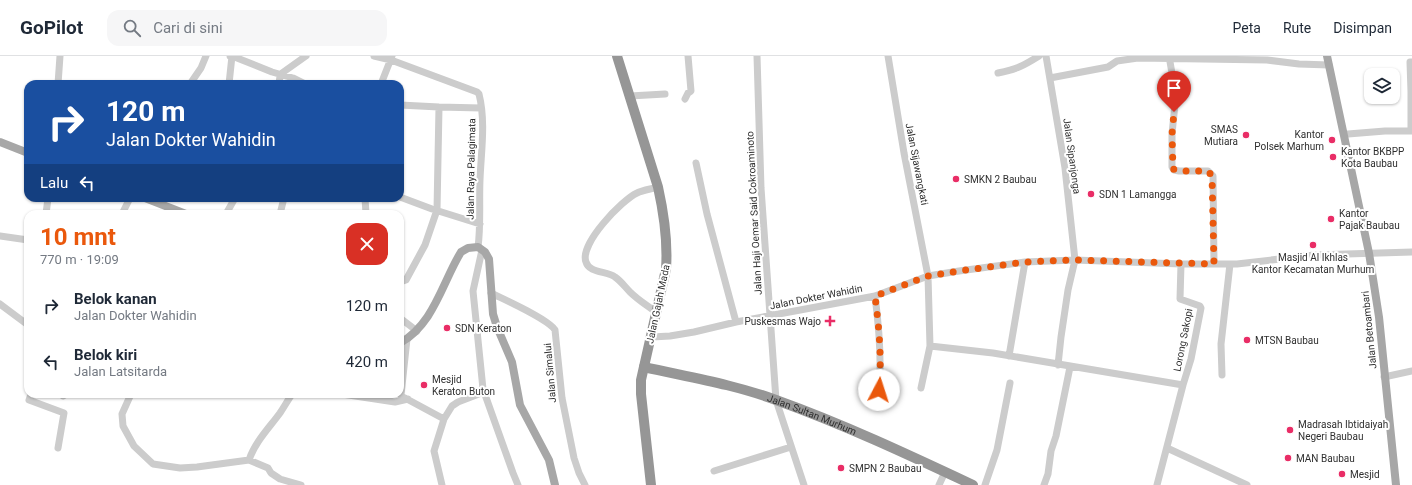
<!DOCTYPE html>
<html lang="id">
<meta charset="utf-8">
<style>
:root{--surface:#fff;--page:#f6f6f7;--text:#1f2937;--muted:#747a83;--line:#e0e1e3;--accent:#ea580c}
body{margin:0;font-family:Roboto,sans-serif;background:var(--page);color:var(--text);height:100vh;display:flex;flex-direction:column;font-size:15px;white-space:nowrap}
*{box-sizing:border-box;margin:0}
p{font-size:13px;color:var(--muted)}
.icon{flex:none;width:22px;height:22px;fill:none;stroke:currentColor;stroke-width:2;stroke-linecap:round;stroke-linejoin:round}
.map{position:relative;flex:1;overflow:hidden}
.sheet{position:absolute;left:24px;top:154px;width:380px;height:188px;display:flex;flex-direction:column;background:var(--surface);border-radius:12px;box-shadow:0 1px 3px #0004}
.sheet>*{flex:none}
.guide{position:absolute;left:24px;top:24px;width:380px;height:122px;border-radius:12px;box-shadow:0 1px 3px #0004;background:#1a4fa0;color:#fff;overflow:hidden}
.buttons{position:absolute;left:1364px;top:12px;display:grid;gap:8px}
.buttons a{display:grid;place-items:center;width:36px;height:36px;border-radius:8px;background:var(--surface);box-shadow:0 1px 3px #0004;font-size:20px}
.pin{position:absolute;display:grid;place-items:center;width:34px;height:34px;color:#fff;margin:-41px -17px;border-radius:50% 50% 50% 0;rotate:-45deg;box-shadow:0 0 4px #0007}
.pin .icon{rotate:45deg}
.me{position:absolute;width:44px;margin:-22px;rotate:5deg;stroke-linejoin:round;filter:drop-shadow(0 0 3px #0008)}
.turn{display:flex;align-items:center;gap:14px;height:84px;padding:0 16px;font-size:18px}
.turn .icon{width:52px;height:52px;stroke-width:2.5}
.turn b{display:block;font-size:28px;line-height:34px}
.then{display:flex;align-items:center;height:38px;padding:0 16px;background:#0003;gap:8px;font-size:15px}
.round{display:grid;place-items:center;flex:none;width:42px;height:42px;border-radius:12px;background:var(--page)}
.head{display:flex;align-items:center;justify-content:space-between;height:68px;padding:0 16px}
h1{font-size:24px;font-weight:700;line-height:30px;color:var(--accent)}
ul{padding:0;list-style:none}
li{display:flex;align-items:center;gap:12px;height:56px;padding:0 16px}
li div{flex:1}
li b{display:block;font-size:15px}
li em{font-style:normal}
header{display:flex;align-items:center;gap:24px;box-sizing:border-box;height:56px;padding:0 20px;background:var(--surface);border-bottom:1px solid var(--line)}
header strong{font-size:19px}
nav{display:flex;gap:22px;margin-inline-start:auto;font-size:14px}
.search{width:280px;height:36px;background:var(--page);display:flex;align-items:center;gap:10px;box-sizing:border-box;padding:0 14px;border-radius:12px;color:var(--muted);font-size:15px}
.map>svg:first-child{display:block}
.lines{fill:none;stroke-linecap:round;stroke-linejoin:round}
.minor{stroke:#ccc;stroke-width:7}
.major{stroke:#a7a7a7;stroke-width:8}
.highway{stroke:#969696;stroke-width:10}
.route{stroke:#ea580c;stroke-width:7;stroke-dasharray:0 12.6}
.poi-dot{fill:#e92d66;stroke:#fff;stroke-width:1.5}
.labels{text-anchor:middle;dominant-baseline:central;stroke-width:4;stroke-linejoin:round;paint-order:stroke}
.poi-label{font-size:10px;fill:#2f2f2f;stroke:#fff;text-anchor:start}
.street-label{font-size:10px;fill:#2f2f2f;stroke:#fff}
</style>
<header>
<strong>GoPilot</strong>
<div class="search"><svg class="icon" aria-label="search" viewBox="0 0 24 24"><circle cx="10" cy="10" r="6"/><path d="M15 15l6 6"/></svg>Cari di sini</div>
<nav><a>Peta</a><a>Rute</a><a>Disimpan</a></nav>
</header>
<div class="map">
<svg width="1412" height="429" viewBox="0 0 1412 429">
<rect width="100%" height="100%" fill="#fff"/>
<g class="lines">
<path class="minor" d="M232,0L272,16L293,22L305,28
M374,0L391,4L477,36L479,38C486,66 481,96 480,124C479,147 481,169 478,191
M757,0L761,132L776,344L804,429
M888,0L904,97L928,220L930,290L921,332
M1046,0L1065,112L1075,204L1068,234L1061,281L1058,309
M1169,0L1174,29L1175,48L1172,78V111L1174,114L1179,115H1208L1213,120L1214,208
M998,17C1017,13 1023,10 1039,0
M1050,22L1108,11L1117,5L1138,2L1267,4L1299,8L1329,9
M58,28L60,0
M190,28L201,12L206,0
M229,28L232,0H230
M279,28L280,20L282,17L306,0
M381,28L392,0
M630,40L665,38
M685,43L688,37L691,35L688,0
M400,49L439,51L481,52
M1411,75V36L1410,6H1412
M1348,78L1385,75H1412
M696,107L707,158L736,266
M400,141L432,153L480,168
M365,142L366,158
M46,158L48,142
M122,158L130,142
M226,158L235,142
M280,158L284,142
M0,180L28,184
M482,194L473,235L483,333L513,417L518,429
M1181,208L1180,243L1200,250L1201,252L1191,303L1183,329
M400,226L406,224L425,189L437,154L439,51
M491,237C505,244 548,263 555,274L562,342L574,402L579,417L585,429
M875,240C879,271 882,302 879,334
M0,248L28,269
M657,257C648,250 638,244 630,236C625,231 621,225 615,221C607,215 589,217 586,206C579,188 622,144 637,137C643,134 652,133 658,131
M400,262L417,275
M652,281L670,280L694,276L736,266L875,240L928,220L959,215L1025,206L1075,204L1181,208H1237L1314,199L1412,196
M930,290L993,297L1183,329L1157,429
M1009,300L1025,206
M1222,319L1221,288L1230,208
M1384,321L1412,315
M31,338L29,344L64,357L58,392
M61,338L63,340L66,338
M131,338L122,358L123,370L134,390L153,408L180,412L197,411L249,404L268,412L271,417L280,423L301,429
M324,338H342
M342,338L395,346L408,343
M401,339L407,283
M405,342L444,363
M1167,392L1247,429
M249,404C255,386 269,372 280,357C284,351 288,344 292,338
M714,415L791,391
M442,429L434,395L444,363L452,350L458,346L484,336
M939,429L945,416
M985,429L997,394L1010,327
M1044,429L1048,418L1051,395L1056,380L1070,311"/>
<path class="major" d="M1327,0L1369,197L1379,261L1396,429
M0,86L28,97
M145,142L186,158
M400,287C434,268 442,227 461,196L468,192L478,191L485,196L489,203L493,258L497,271L512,306L520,349L549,404L555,429"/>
<g class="highway">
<path d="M617,0L658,131C664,158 668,185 666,213L641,324V338L651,429"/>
<path id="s1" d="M644,311C688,321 733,328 776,344C843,368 909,399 973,429"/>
</g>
</g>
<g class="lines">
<path class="route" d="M879,334C882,302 879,272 875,240L928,220L959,215L1025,206L1075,204L1214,208L1212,120L1208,115H1178L1173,113L1172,78L1174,56"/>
</g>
<g class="poi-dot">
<circle cx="1246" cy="79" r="4"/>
<circle cx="1332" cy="84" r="4"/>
<circle cx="1333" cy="101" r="4"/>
<circle cx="956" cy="123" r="4"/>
<circle cx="1091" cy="138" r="4"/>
<circle cx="1331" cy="163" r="4"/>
<circle cx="1313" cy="189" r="4"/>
<path d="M828 259h4v4h4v4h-4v4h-4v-4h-4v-4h4z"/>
<circle cx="447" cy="272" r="4"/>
<circle cx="1247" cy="284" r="4"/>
<circle cx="424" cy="329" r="4"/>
<circle cx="1290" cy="374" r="4"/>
<circle cx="1288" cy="402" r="4"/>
<circle cx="841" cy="412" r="4"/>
<circle cx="1342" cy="418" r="4"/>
</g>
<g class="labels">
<g class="poi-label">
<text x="1238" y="73" text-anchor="end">SMAS<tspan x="1238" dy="12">Mutiara</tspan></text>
<text x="1324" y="78" text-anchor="end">Kantor<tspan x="1324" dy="12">Polsek Marhum</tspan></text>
<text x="1341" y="95">Kantor BKBPP<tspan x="1341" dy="12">Kota Baubau</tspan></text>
<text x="964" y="123">SMKN 2 Baubau</text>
<text x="1099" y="138">SDN 1 Lamangga</text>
<text x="1339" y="157">Kantor<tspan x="1339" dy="12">Pajak Baubau</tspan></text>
<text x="1313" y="201" text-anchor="middle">Masjid Al Ikhlas<tspan x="1313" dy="12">Kantor Kecamatan Murhum</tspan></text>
<text x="821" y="265" text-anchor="end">Puskesmas Wajo</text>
<text x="455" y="272">SDN Keraton</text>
<text x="1255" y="284">MTSN Baubau</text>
<text x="432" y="323">Mesjid<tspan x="432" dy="12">Keraton Buton</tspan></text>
<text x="1298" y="368">Madrasah Ibtidaiyah<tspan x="1298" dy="12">Negeri Baubau</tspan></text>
<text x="1296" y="402">MAN Baubau</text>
<text x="849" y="412">SMPN 2 Baubau</text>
<text x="1350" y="418">Mesjid</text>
</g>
<g class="street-label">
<text transform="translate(1072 100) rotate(82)">Jalan Sipanjonga</text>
<text transform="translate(917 108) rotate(79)">Jalan Sijawangkati</text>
<text transform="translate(471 113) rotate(-89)">Jalan Raya Palagimata</text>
<text transform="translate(754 157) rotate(-93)">Jalan Haji Oemar Said Cokroaminoto</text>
<text transform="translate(816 241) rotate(-11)">Jalan Dokter Wahidin</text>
<text transform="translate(658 248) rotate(-78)">Jalan Gajah Mada</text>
<text transform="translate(1369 274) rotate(-96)">Jalan Betoambari</text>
<text transform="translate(1183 284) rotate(-79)">Lorong Sakopi</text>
<text transform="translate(550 317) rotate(-95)">Jalan Simalui</text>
<text stroke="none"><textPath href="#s1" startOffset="175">Jalan Sultan Murhum</textPath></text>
</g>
</g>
</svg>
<div class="buttons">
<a><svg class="icon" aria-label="layers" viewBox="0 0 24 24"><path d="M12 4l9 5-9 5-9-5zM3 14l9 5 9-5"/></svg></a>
</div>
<div class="pin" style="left:1174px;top:56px;background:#d93025"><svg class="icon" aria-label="arrive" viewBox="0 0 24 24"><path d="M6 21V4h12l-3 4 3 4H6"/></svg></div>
<svg class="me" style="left:879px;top:334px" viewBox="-20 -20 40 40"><circle r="19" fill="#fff"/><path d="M0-13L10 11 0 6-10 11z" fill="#ea580c"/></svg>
<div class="guide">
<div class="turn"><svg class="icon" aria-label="right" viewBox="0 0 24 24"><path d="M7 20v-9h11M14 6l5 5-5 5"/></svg><div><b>120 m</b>Jalan Dokter Wahidin</div></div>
<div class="then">Lalu<svg class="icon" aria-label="left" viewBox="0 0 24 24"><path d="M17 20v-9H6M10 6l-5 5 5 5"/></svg></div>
</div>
<section class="sheet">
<div class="head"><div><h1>10 mnt</h1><p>770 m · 19:09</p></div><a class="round" style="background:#d93025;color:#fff"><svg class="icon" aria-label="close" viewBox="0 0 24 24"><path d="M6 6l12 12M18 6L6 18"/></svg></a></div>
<ul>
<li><svg class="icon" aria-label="right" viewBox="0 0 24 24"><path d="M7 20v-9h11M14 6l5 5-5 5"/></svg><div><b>Belok kanan</b><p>Jalan Dokter Wahidin</p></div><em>120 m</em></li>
<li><svg class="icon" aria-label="left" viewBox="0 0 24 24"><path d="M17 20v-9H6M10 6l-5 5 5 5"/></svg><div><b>Belok kiri</b><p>Jalan Latsitarda</p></div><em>420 m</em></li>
</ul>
</section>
</div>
